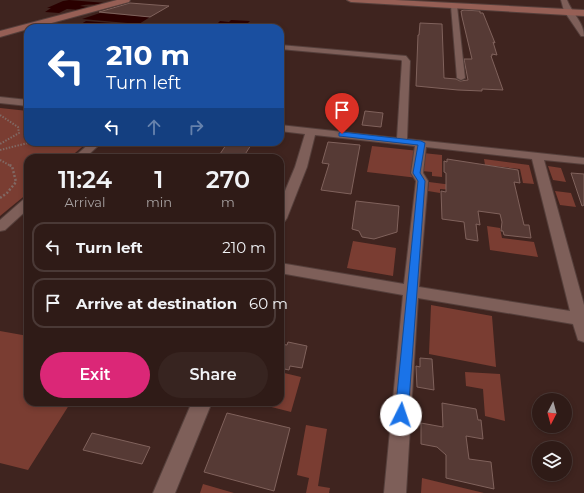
<!DOCTYPE html>
<style>
:root{--surface:#2f1b17;--page:#372420;--text:#f1f3f6;--muted:#a7a1a1;--line:#4a3936;--accent:#db2777}
body{margin:0;font-family:Montserrat,sans-serif;background:var(--page);color:var(--text);height:100vh;display:flex;flex-direction:column;font-size:15px;white-space:nowrap}
*{box-sizing:border-box;margin:0}
p{font-size:13px;color:var(--muted)}
.icon{flex:none;width:22px;height:22px;fill:none;stroke:currentColor;stroke-width:2;stroke-linecap:round;stroke-linejoin:round}
.map{position:relative;flex:1;overflow:hidden}
.details{position:absolute;left:24px;top:154px;width:260px;height:252px;display:flex;flex-direction:column;background:var(--surface);border-radius:12px;box-shadow:0 2px 6px #0003,0 0 0 1px var(--line)}
.details>*{flex:none}
.hud{position:absolute;left:24px;top:24px;width:260px;height:122px;border-radius:12px;box-shadow:0 2px 6px #0003,0 0 0 1px var(--line);background:#1a4fa0;color:#fff;overflow:hidden}
.needle{width:26px;rotate:186deg}
.fabs{position:absolute;left:532px;top:393px;display:grid;gap:8px}
.fabs a{display:grid;place-items:center;width:40px;height:40px;border-radius:50%;background:var(--surface);box-shadow:0 2px 6px #0003,0 0 0 1px var(--line);font-size:20px}
.pin{position:absolute;display:grid;place-items:center;width:34px;height:34px;color:#fff;margin:-41px -17px;border-radius:50% 50% 50% 0;rotate:-45deg;box-shadow:0 0 4px #0007}
.pin .icon{rotate:45deg}
.me{position:absolute;width:44px;margin:-22px;rotate:4deg;stroke-linejoin:round;filter:drop-shadow(0 0 3px #0008)}
.turn{display:flex;align-items:center;gap:14px;height:84px;padding:0 16px;font-size:18px}
.turn .icon{width:52px;height:52px;stroke-width:2.5}
.turn b{display:block;font-size:28px;line-height:34px}
.lanes{display:flex;align-items:center;height:38px;padding:0 16px;background:#0003;justify-content:center;gap:20px;direction:ltr}
.lanes .off{opacity:.35}
.eta{display:flex;justify-content:space-evenly;align-items:center;height:68px;text-align:center}
.eta b{font-size:24px;font-weight:600;line-height:28px}
.action{display:flex;gap:8px;margin-top:auto;padding:8px 16px}
.action a{flex:1;height:46px;border-radius:24px;background:var(--accent);color:#fff;font-size:16px;font-weight:600;line-height:46px;text-align:center}
.action a+a{background:var(--page);color:var(--text)}
ul{padding:0;list-style:none}
li{display:flex;align-items:center;gap:12px;height:50px;margin:0 8px 6px;padding:0 8px;border:2px solid var(--line);border-radius:12px}
li div{flex:1}
li b{display:block;font-size:15px}
li em{font-style:normal}
.map>svg:first-child{display:block}
.green{fill:#7a3d32}
.water{fill:#2a0000}
.building{fill:#563a35;stroke:#80625c}
.lines{fill:none;stroke-linecap:round;stroke-linejoin:round}
.minor-casing{stroke:#553f3b;stroke-width:2}
.tertiary-casing{stroke:#553f3b;stroke-width:2}
.secondary-casing{stroke:#553f3b;stroke-width:2}
.path-far1{stroke:#806964;stroke-width:2;stroke-dasharray:1.5 1.5;stroke-linecap:butt}
.path{stroke:#806964;stroke-width:2.5;stroke-dasharray:2 2;stroke-linecap:butt}
.minor{fill:#7e5f59;fill-rule:evenodd}
.tertiary{fill:#7e5f59;fill-rule:evenodd}
.secondary{fill:#965f55;fill-rule:evenodd}
.route{fill:#1a73e8;stroke:#114b97}
</style>
<div class="map">
<svg width="584" height="493" viewBox="0 0 584 493">
<rect width="100%" height="100%" fill="#3f241f"/>
<path class="green" d="M0,108L28,111V142H88L69,158H28V193L0,216Z
M372,146L419,151L418,178L367,172Z
M423,153L442,155V177L432,176V172L422,171Z
M484,159L529,165L534,184L523,183L520,169L485,165Z
M548,166L561,168L566,182L553,180Z
M429,182L460,186L454,190L440,189V193L428,191Z
M555,191L571,193L576,207L560,205Z
M487,226L500,228L502,238L534,242L538,257L490,250Z
M353,241L396,248L393,276L347,268Z
M431,305L492,316L496,367L429,354Z
M0,331L28,336V402H71L28,470L0,463Z
M280,372L301,377L291,412L252,402H280Z
M465,372L500,374L505,421L485,416L483,389L466,386Z
M306,425L327,429L318,486L330,488L329,493H306L309,478L297,475Z
M422,478L484,493H421Z
M203,484L234,493H200Z"/>
<path class="water" d="M69,0L106,3C96,6 87,3 80,6L89,7L80,10L67,9L59,13L45,12L51,8H47L63,1Z
M100,13L150,17L139,24L82,19Z
M231,20L250,21L247,24H243L246,25L243,28L223,27L226,23H218L220,21L229,22Z
M86,21L124,24L118,28L76,27Z"/>
<path class="building" d="M130,3L169,6L150,17L99,12Z
M464,10L480,11V13H483L495,43L493,42L497,55L492,54V56H491L503,90L482,89V91L458,90L416,86L418,35H419L420,23L442,24L444,78L456,79L460,81L468,80L464,59H472L462,17L461,11Z
M365,111L383,113L381,127L362,125Z
M228,142L234,143L251,145L244,156L220,154Z
M328,142L360,145L351,194L321,190L329,164L322,163Z
M447,159L518,170L520,183L514,182L524,225H529L531,238L504,235L503,231H501L502,222L500,214L478,211L480,225L476,224L478,241L466,239L464,222L442,219L441,191L446,192V173L444,172V161L447,162Z
M571,173L584,174V205L582,206Z
M356,201L399,206L397,232L374,239L362,237L359,231L352,229Z
M288,342L307,346L302,368L290,366L289,370L280,368V344L287,345Z
M420,358L432,359L434,390L417,387L416,366L420,367Z
M442,403L476,409L478,420H481L483,439L466,436L469,459L491,462L494,489L446,478V455L437,447L421,444V423L443,427Z
M227,413L290,428L274,491L204,472Z
M92,433L150,447L142,464L83,450Z"/>
<g class="lines">
<defs>
<path id="minor" d="M454,4L457,6L465,78L461,80L457,78L451,6Z
M280,45L406,56L410,61L407,139L584,158V164L544,160L584,305V342L578,340L573,324L418,298L406,493H384L403,295L280,273V263L404,284L416,181L411,173L415,146L315,135L307,167L287,218L285,221L280,222V203L295,167L305,134L280,131V125L397,138L402,61L401,60L280,49ZM426,147L532,159L570,311L419,287L428,181L423,173Z
M0,97L28,100V106L0,103Z
M91,142H102L85,158H73Z
M28,198V209L5,230L0,231V220L24,199Z
M192,402H212L175,493H153Z"/>
<path id="tertiary" d="M561,0H567C572,13 584,23 584,36H581L564,11Z"/>
<path id="secondary" d="M117,0H130L129,2L33,28H28V29L0,37V31Z
M347,0H395L584,10V16L351,2Z"/>
</defs>
<use href="#minor" class="minor-casing"/>
<use href="#tertiary" class="tertiary-casing"/>
<use href="#secondary" class="secondary-casing"/>
<path class="path-far1" d="M0,115L18,127L19,133L0,144
M33,142L39,144L50,142
M0,150L32,142
M0,160L11,166"/>
<path class="path" d="M0,198L7,193L16,182L12,166L9,165"/>
<use href="#minor" class="minor"/>
<use href="#tertiary" class="tertiary"/>
<use href="#secondary" class="secondary"/>
</g>
<path class="route" d="M342,132L421,141L425,143L420,173L425,181L408,415L406,419L401,421L397,419L395,415L418,181L413,173L418,145L339,136V133Z"/>
</svg>
<div class="fabs">
<a><svg class="needle" viewBox="-14 -14 28 28"><path d="M0-13l5 13h-10z" fill="#e53935"/><path d="M0 13l5-13h-10z" fill="#a7a1a1"/></svg></a>
<a><svg class="icon" aria-label="layers" viewBox="0 0 24 24"><path d="M12 4l9 5-9 5-9-5zM3 14l9 5 9-5"/></svg></a>
</div>
<div class="pin" style="left:342px;top:134px;background:#d93025"><svg class="icon" aria-label="arrive" viewBox="0 0 24 24"><path d="M6 21V4h12l-3 4 3 4H6"/></svg></div>
<svg class="me" style="left:401px;top:415px" viewBox="-20 -20 40 40"><circle r="19" fill="#fff"/><path d="M0-13L10 11 0 6-10 11z" fill="#1a73e8"/></svg>
<div class="hud">
<div class="turn"><svg class="icon" aria-label="left" viewBox="0 0 24 24"><path d="M17 20v-9H6M10 6l-5 5 5 5"/></svg><div><b>210 m</b>Turn left</div></div>
<div class="lanes"><svg class="icon" aria-label="left" viewBox="0 0 24 24"><path d="M17 20v-9H6M10 6l-5 5 5 5"/></svg><svg class="icon off" aria-label="ahead" viewBox="0 0 24 24"><path d="M12 20V5M6 11l6-6 6 6"/></svg><svg class="icon off" aria-label="right" viewBox="0 0 24 24"><path d="M7 20v-9h11M14 6l5 5-5 5"/></svg></div>
</div>
<section class="details">
<div class="eta">
<div><b>11:24</b><p>Arrival</p></div>
<div><b>1</b><p>min</p></div>
<div><b>270</b><p>m</p></div>
</div>
<ul>
<li><svg class="icon" aria-label="left" viewBox="0 0 24 24"><path d="M17 20v-9H6M10 6l-5 5 5 5"/></svg><div><b>Turn left</b></div><em>210 m</em></li>
<li><svg class="icon" aria-label="arrive" viewBox="0 0 24 24"><path d="M6 21V4h12l-3 4 3 4H6"/></svg><div><b>Arrive at destination</b></div><em>60 m</em></li>
</ul>
<div class="action"><a>Exit</a><a>Share</a></div>
</section>
</div>
